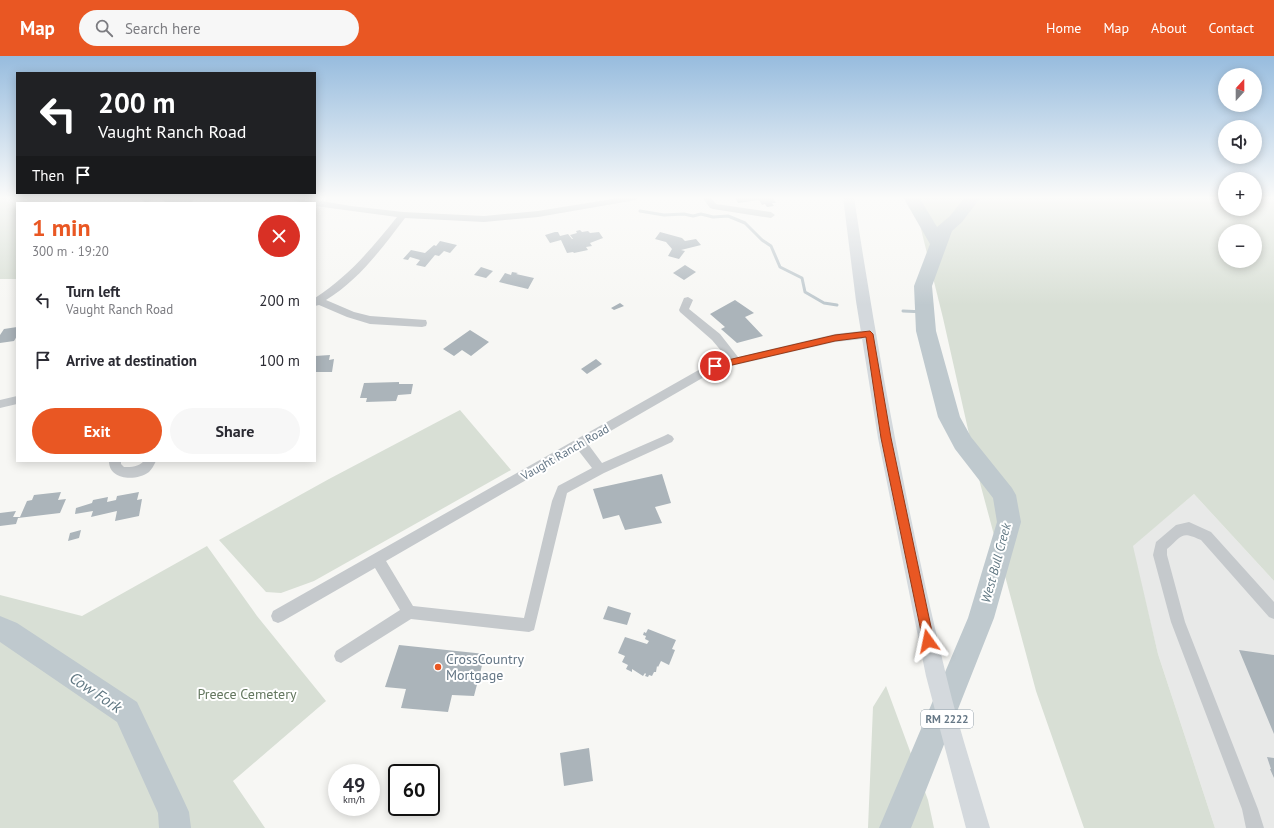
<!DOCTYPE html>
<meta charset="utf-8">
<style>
:root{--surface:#fff;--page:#f7f7f7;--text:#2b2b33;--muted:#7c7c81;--accent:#e95723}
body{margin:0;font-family:"PT Sans",sans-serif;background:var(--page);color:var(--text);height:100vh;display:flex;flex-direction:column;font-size:15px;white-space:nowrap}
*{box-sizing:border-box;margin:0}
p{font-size:13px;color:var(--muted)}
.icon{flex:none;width:22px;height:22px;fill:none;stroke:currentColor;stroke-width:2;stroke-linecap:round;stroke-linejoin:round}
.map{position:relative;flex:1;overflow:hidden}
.drawer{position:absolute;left:16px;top:146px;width:300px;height:260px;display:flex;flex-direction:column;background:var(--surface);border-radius:0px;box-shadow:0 2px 10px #0003}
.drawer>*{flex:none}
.hud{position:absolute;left:16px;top:16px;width:300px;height:122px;border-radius:0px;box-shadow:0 2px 10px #0003;background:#202124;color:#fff;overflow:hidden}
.needle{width:26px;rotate:21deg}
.tools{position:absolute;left:1218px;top:12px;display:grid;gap:8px}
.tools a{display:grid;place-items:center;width:44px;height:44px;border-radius:50%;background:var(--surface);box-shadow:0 2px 10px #0003;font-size:20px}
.speed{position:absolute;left:328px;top:708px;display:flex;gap:8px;font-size:20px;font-weight:700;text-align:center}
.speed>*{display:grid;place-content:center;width:52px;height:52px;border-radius:50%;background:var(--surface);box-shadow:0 2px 10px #0003;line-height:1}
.speed small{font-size:10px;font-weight:400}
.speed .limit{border:2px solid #111;border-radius:6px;background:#fff;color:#111}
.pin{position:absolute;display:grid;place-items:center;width:34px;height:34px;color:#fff;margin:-17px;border:2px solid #fff;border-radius:50%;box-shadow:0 1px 4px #0007}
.me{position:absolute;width:44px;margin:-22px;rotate:348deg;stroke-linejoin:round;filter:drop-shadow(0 0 3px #0008)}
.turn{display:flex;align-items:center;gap:14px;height:84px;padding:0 16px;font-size:18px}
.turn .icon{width:52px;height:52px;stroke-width:2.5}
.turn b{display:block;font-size:28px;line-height:34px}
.then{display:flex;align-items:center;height:38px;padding:0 16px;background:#0003;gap:8px;font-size:15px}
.round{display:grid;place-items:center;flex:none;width:42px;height:42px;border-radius:21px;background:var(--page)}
.summary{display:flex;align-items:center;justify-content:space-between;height:68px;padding:0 16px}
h1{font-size:24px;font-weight:700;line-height:30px;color:var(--accent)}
.cta{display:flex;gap:8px;margin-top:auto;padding:8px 16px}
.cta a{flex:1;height:46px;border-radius:24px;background:var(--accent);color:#fff;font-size:16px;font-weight:700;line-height:46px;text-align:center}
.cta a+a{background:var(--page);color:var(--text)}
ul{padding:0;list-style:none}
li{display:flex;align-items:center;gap:12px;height:60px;padding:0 16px}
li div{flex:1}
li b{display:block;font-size:15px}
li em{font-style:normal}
header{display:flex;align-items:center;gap:24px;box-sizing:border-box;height:56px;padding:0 20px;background:var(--accent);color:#fff}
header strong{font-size:19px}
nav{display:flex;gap:22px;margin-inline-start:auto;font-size:14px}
.search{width:280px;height:36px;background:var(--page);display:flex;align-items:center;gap:10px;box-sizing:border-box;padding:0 14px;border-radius:22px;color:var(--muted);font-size:15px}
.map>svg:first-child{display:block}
.built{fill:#e8e9e8}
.green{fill:#d8dfd5;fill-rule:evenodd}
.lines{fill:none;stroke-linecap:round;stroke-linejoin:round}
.stream{stroke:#bfc9ce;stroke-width:3}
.river{fill:#bfc9ce;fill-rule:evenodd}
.building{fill:#abb4ba}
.minor{fill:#c5c9cc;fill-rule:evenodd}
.major{fill:#d4d9dd;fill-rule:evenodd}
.route{fill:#e95723;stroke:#973917}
.poi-dot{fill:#e95723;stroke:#fff;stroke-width:1.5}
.labels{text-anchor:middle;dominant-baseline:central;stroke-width:4;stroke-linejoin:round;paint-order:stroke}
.shield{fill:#fff;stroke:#93a0aa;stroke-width:1}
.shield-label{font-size:11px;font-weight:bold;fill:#657786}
.street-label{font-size:12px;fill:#657786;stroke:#fff}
.water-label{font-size:13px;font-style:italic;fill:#617883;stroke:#fff}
.near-poi-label{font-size:14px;fill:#657786;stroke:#fff;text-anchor:start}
.near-park-label{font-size:14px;fill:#657860;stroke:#fff}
.near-water-label{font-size:16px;font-style:italic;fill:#617883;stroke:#fff}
</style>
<header>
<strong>Map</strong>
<div class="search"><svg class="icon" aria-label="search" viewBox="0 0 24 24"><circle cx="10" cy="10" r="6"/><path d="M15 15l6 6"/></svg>Search here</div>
<nav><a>Home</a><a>Map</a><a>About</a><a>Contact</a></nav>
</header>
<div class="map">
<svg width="1274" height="772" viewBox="0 0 1274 772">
<rect width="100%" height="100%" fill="#f7f7f4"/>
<path class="built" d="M1194,438L1274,525V772H1215L1158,598L1132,490Z"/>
<path class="green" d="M0,141H51L65,147H17V223H0Z
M911,141H1225V153H1255V141H1274V525L1194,438L1133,490L1158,598L1215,772H1084L1036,635L980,427L943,262L919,165ZM1225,175H1255V205H1225Z
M460,354L511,414L314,525L281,537L266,536L219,484L329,423Z
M207,490L257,560L326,645L233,725L265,772H0V539L82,560Z
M886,630L928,744L934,772H868L873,651Z"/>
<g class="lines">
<path class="stream" d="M640,155L664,159L684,158L693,160L701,158L713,161L728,160L745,167L762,184L771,190L780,211L802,222L805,236L824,247L837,249
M903,255L925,256"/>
<path class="river" d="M903,141H919L937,171L950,160L965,141H981L962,166L952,175L932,230L936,275L960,361L971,381L1012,432L1016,439L1021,466L994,562L911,772H879L968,562L997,466L993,442L955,393L938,361L916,275L914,230L930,188Z
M0,560L17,567L137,646L184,745L189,756L191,772H159L158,757L117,666L0,586Z"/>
</g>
<path class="building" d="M146,141H198L193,143L194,144L191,145L193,146L190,147H167L158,141L146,147L140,143Z
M735,141H772L776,147H772L774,150L767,151L765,148L762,149L759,144L738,147Z
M580,174L582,176L588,175L590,177L599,176L603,182L590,187L592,190L586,191L588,194L574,197L573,196L567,197L561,184L550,187L545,179L555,176H558L560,180L568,178L572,183H573L570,179L577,177L576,175Z
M660,176L682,182L685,185L696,183L701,189L681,194L685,195L679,203L668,200L672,193L666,186L655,183Z
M440,185L457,189L450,197L444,195L439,200L435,199L425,211L416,209L420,204L410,201L408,204L403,203L411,194L425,197L434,189L436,190Z
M685,209L696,216L684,224L673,217Z
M481,211L493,215L486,222L474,219Z
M512,216L518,217L516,218L534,222L528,233L499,226L505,217L511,219Z
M735,244L754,257L745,261L763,280L737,287L721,273L725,271L710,258Z
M620,247L624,250L614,254L611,252Z
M17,271V280L14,285L0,287V279L4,273Z
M470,274L489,286L471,300L462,294L454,300L443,293Z
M330,299L329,304L334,303L332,316H315V300Z
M596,303L602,308L587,318L581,313Z
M399,326V328H413L411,338L398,339L396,345L366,346L367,342H360L364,327Z
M662,418L671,447L655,451L662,467L625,474L619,459L603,463L593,433Z
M61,436L58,444L66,443L60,457L18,462L16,468L0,470V457L16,455L13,461H20L27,445L32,444L34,439Z
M139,436L137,444L142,443L139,460L115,465L117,455L91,461L93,455L75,458L76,452L92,447L93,444L108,441L107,446L116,444L117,440Z
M81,474L79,482L68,485L70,477Z
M608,550L631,557L627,569L603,563Z
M648,573L676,584L672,593L675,594L669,609L661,605L658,611L657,610L656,616H654L652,620L649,619L648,621L645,620L646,618L645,617L643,620L632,613V616L626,613L628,609L622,606L625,600L618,597L625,581L647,588L649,585L645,583L646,580L643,579L644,576L646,577Z
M399,589L485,598L474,640L452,639L448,656L401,652L406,633L385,631Z
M1239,594L1274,599V678Z
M589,692L593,725L564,730L560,697Z
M1267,701L1274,702V722L1270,713H1271Z"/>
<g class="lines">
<path class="minor" d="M286,141H299L351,150L403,156L484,160L538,155L624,141H640L636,144L538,161L484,166L405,162C382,192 359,224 326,244L354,256L370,260L426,264L427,267L426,270L422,271L370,268L347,261L319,249L315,250V242C348,221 373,191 397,161L315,150V147H304L287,143Z
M702,141H710L716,148L771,156L775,159L771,162L713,153L710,152Z
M688,241L693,244L689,253L720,278L738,301L835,278L870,274L874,275L875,278L874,281L870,282L835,286L718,313L588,388L602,407L664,380L668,378L672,380L674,383L672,386L604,417L567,437L534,574L529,576L411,563L341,607L336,605L334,600L336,595L400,554L375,512L283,565L278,567L273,565L271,560L273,555L711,307L728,303L712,284L680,256L679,254L684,242ZM578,394L592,412L558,430L552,445L524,562L413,550L386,505Z
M17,340V348L0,352V344Z
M109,405H121V408L124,411C132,411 138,411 144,405H156C154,409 152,413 149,416C137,425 109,425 109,405Z
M1189,466L1211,476L1274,546V563L1269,561L1201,484C1181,475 1183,479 1167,493V499L1185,566L1258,753L1264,772H1246L1242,753L1171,566L1153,499L1156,486L1176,469Z"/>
<path class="major" d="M843,141H854C878,301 908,461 946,619C958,670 975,721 990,772H966L926,620L878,382L856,245Z"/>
</g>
<linearGradient id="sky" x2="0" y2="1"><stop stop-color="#97bcde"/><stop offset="0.57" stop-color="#fbfbfa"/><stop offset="1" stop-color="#fbfbfa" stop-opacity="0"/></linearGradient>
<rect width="1274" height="249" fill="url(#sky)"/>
<path class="route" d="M870,275L873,278L891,382L934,585L932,589L928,590L925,589L923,585L881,382L866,281L835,285L715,313L711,310L715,307L835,279Z"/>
<circle class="poi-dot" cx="438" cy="611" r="4"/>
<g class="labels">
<rect class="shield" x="921" y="654" width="52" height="18" rx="3"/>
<g class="shield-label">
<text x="947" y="663">RM 2222</text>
</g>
<g class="street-label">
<text transform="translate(565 396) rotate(-30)">Vaught Ranch Road</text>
</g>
<g class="water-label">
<text transform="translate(996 507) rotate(-75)">West Bull Creek</text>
</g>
<g class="near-poi-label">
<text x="446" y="603">CrossCountry<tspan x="446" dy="16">Mortgage</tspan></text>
</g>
<g class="near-park-label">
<text x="247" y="638">Preece Cemetery</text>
</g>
<g class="near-water-label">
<text transform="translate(96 636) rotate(34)">Cow Fork</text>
</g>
</g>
</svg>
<div class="tools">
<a><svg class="needle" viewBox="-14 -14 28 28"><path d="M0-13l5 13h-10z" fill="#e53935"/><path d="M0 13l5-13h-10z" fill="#7c7c81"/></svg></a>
<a><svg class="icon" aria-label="sound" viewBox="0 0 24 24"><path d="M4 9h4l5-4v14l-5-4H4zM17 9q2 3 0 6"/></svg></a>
<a>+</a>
<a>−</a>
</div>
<div class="speed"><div>49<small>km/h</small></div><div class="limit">60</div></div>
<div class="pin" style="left:715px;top:310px;background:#d93025"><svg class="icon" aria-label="arrive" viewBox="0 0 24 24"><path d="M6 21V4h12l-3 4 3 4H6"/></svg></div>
<svg class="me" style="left:928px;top:585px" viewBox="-20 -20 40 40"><path d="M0-17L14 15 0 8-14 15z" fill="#e95723" stroke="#fff" stroke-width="4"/></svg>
<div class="hud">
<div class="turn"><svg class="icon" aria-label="left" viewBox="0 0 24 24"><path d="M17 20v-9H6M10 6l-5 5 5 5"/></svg><div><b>200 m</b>Vaught Ranch Road</div></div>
<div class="then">Then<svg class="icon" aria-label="arrive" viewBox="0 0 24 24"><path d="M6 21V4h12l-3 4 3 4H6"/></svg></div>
</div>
<section class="drawer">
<div class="summary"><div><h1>1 min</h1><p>300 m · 19:20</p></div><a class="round" style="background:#d93025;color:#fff"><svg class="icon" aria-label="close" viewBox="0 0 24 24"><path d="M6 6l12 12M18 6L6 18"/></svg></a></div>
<ul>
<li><svg class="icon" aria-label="left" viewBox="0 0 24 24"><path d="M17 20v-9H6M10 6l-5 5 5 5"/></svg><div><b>Turn left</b><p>Vaught Ranch Road</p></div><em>200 m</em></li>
<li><svg class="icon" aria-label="arrive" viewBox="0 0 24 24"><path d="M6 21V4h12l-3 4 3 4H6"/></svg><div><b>Arrive at destination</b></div><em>100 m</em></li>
</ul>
<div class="cta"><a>Exit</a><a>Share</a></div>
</section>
</div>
